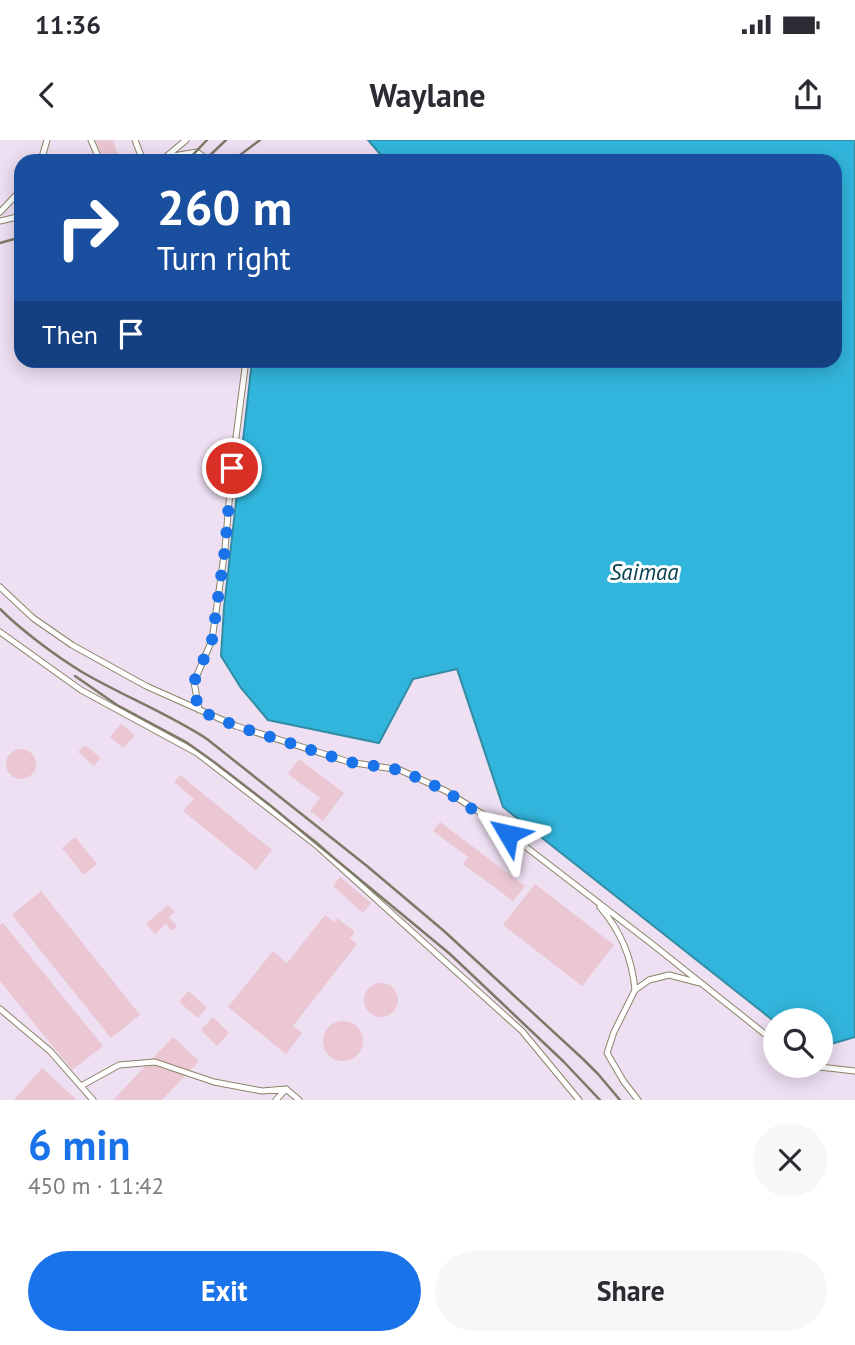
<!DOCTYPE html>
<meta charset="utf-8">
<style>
:root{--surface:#fff;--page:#f7f7f7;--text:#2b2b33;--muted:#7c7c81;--accent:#1a73e8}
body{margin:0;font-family:"PT Sans",sans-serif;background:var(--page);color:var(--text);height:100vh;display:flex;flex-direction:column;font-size:26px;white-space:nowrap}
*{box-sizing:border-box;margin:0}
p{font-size:23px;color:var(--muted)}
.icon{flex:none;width:38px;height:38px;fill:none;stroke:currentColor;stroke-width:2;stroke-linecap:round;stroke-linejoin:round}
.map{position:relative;height:960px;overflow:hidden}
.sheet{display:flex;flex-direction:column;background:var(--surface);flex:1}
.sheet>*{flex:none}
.banner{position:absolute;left:14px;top:14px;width:828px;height:214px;border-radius:21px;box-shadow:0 4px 18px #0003;background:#1a4fa0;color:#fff;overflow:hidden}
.buttons{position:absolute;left:763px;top:868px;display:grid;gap:14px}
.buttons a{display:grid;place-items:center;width:70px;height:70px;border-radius:50%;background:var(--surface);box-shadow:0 4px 18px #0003;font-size:35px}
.pin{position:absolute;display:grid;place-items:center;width:60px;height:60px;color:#fff;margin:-30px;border:4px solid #fff;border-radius:50%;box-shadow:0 2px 7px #0007}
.me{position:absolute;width:77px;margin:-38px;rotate:306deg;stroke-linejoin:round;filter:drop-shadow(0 0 5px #0008)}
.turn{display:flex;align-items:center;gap:24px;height:147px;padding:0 28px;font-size:32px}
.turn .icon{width:91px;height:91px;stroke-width:2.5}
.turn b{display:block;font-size:49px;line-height:60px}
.then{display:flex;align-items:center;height:66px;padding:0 28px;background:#0003;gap:14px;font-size:26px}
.round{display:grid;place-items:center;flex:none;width:74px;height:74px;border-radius:37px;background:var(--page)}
.overview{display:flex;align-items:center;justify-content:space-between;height:119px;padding:0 28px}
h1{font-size:42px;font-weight:800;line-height:52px;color:var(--accent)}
.cta{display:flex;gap:14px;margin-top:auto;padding:14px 28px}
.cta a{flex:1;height:80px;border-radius:42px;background:var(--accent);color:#fff;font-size:28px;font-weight:800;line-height:80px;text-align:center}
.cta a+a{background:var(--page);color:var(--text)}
.status{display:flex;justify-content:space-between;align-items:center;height:49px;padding:0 35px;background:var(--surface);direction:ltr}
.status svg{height:19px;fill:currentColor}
header{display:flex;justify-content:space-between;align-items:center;height:91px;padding:0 28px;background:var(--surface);font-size:32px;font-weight:800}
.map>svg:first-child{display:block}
.industrial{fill:#eedff2}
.water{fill:#32b5dc;stroke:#318ca4;stroke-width:2}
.building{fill:#eac7d2}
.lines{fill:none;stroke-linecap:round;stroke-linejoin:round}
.service-casing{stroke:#8a8467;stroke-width:7}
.service{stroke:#fff;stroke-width:5}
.rail{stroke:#7d7966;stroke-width:2.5}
.route{stroke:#1a73e8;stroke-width:12;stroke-dasharray:0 21.6}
.labels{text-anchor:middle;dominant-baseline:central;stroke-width:6;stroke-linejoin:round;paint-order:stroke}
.water-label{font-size:23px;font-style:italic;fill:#084051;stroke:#fff}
</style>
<div class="status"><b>11:36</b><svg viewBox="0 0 49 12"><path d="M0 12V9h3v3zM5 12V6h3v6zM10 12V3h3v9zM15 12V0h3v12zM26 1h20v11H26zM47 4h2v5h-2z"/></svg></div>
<header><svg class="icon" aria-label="back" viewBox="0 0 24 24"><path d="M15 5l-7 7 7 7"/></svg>Waylane<svg class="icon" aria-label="share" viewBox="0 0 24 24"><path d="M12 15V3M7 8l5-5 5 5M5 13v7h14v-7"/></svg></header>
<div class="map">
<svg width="855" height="960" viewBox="0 0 855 960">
<rect width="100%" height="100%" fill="#f5f0d0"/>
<path class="industrial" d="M0,0H368L385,21H21V220L252,221L224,468L221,516L413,538L457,529L503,667L775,882V926H821V907L855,897V960H0Z"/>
<path class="water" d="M368,0H855V897L821,907V880H775V882L503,667L457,529L413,539L379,603L268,580L241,548L221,516L224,468L252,221L835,220V21H386Z"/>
<path class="building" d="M96,0H113L120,21H104Z
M121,584L135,595L123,608L110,597Z
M85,605L101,618L94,626L78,612Z
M6 624a15 15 0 1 1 30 0a15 15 0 1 1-30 0Z
M299,619L344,653L323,681L310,671L320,658L288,634Z
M180,635L272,710L256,730L183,671L194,659L174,642Z
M440,682L525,746L513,761L463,724L468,717L433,691Z
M75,697L97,724L84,735L62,708Z
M340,737L371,763L363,773L333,746Z
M535,744L614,805L582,846L503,785Z
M41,751L140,875L111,898L12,775Z
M168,765L175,772L169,777L177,786L171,791L166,784L155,794L146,784Z
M325,775L334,782L337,778L355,792L350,799L357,804L293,886L302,893L286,914L228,867L273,811L287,823Z
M3,783L103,906L72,930L0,841V785Z
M364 860a17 17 0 1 1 34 0a17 17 0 1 1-34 0Z
M188,851L207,867L198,878L179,862Z
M213,877L229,893L217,906L201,890Z
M323 901a20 20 0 1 1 40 0a20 20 0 1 1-40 0Z
M173,897L199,921L162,960H113Z
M42,928L77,960H14Z"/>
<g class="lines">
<defs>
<path id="service" d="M91,0L100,21
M135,0L143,21
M167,17L197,12L209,21
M39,21L43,14L47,0
M161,21L186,0
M0,72L21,50
M0,81L21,76
M0,447L33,478L72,505L146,546L236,586L349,622L400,630L446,651L487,677L652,804L775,902
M0,492L81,550L197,613L316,705L522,891L579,960
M199,570L194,542L212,500L225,409L232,328L246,220
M600,767C621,791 632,818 635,850
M0,869L50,911L93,960
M811,926L855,931
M81,946L119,925L155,922L214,942L262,951L286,949L276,960
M286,949L299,960
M638,960L624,942L607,913L614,892L635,850L649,840L669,835L700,843"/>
</defs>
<use href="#service" class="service-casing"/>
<use href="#service" class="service"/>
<path class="rail" d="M187,21L207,0
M204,21L226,0
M232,21L260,0
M0,103L21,97
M0,469C22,491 56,516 82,532C123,556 167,573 207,599L367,726L444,791L583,919L598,934L620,960
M75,536L117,565L186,602L214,622L271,666L450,814L563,921L600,960"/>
</g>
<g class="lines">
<path class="route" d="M232,328L225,409L212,500L194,542L198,570L236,586L349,622L400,630L446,651L508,694"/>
</g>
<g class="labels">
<g class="water-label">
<text x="644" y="431">Saimaa</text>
</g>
</g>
</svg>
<div class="buttons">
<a><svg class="icon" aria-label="search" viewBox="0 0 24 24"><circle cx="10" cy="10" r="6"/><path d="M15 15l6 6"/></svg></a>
</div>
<div class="pin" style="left:232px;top:328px;background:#d93025"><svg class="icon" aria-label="arrive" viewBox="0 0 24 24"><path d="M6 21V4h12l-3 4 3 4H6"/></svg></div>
<svg class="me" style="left:508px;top:694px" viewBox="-20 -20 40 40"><path d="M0-17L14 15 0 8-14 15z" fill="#1a73e8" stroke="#fff" stroke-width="4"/></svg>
<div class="banner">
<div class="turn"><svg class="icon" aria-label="right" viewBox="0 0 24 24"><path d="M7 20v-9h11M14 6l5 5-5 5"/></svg><div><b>260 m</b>Turn right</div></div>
<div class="then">Then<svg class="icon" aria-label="arrive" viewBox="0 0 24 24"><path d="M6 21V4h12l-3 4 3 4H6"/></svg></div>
</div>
</div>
<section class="sheet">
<div class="overview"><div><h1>6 min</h1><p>450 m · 11:42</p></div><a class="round"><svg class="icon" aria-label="close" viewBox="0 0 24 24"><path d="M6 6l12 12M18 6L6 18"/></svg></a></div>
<div class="cta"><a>Exit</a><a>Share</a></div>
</section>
